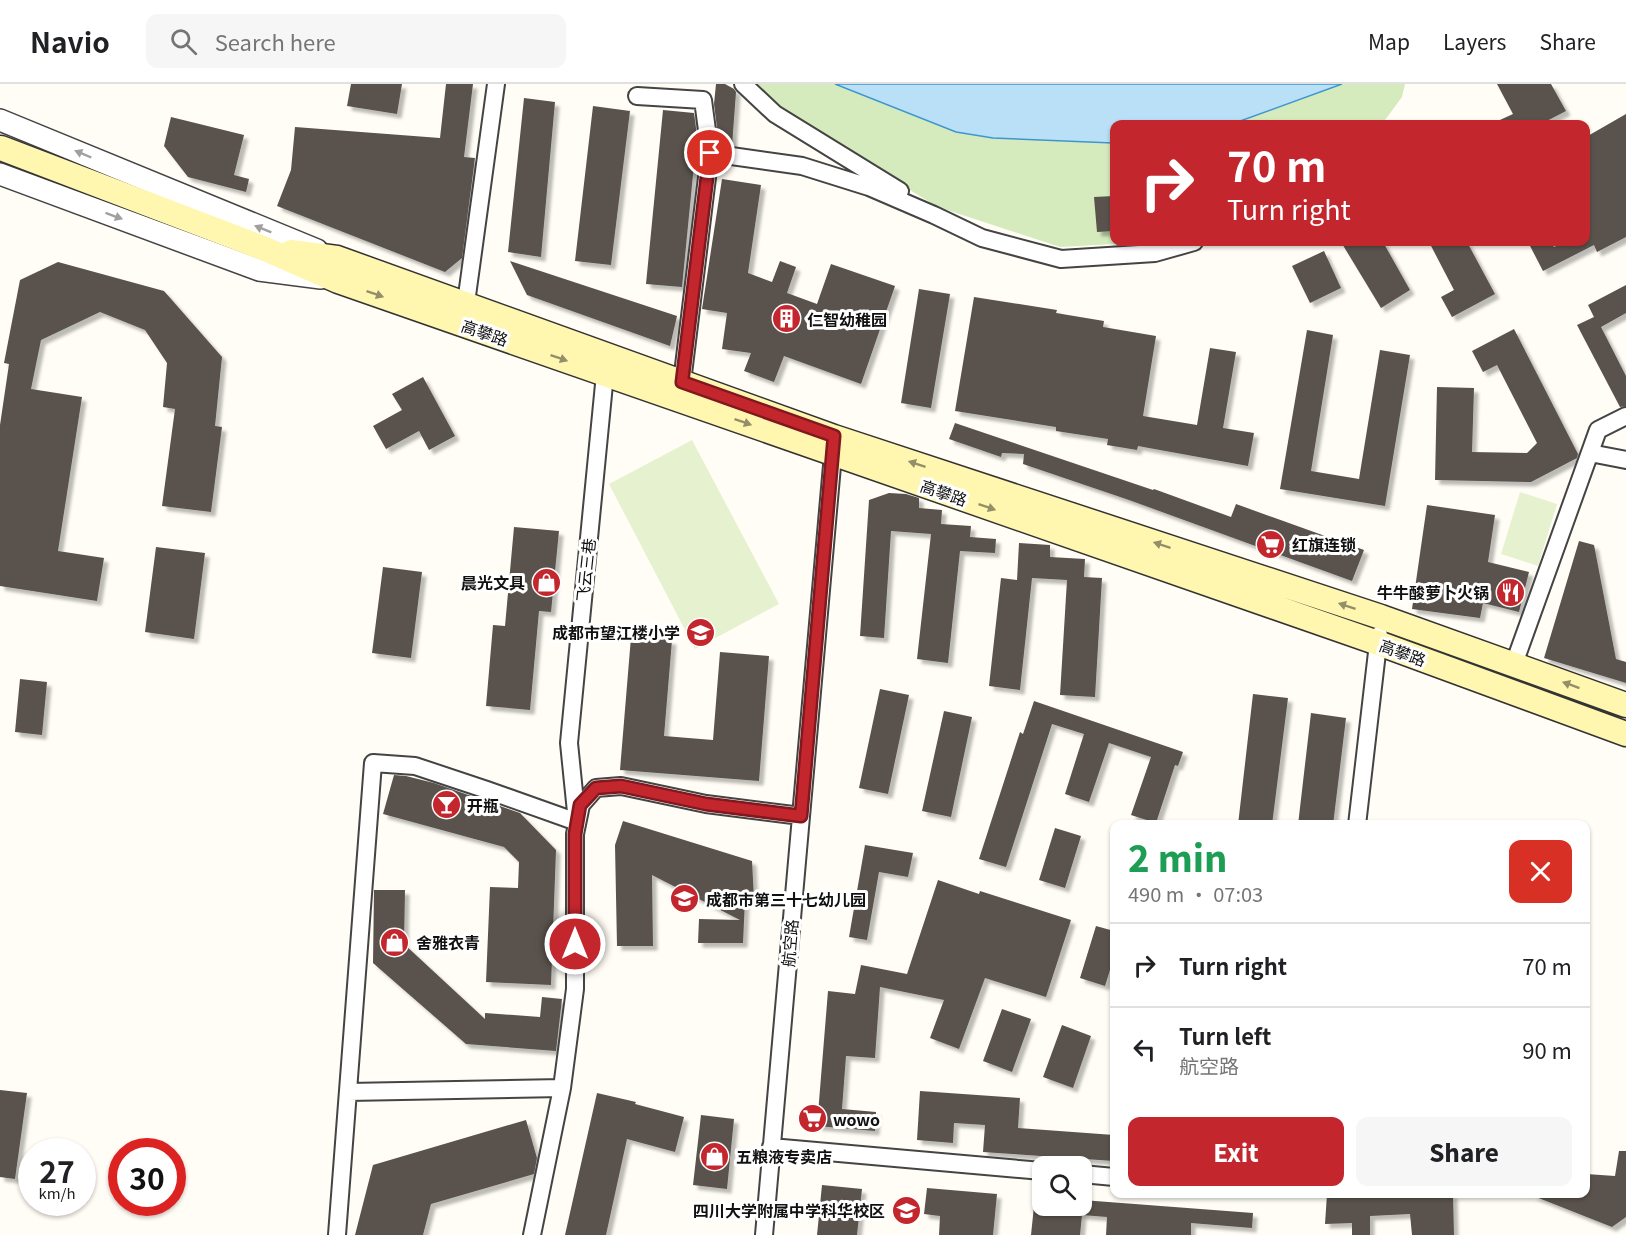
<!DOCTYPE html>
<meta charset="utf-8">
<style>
:root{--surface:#fff;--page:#f6f6f6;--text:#202124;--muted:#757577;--line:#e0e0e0;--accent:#c4262e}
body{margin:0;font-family:Georgia,"Noto Sans SC",serif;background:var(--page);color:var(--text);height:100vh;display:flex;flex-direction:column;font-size:22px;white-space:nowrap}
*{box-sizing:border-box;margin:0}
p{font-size:20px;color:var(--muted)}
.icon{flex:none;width:33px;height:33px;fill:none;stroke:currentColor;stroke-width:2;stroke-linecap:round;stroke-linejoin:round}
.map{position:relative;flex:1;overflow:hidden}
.details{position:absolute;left:1110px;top:736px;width:480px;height:378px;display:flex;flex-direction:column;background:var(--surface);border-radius:12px;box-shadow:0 2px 4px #0004}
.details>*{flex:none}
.guide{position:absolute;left:1110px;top:36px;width:480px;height:126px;border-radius:12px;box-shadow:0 2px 4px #0004;background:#c4262e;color:#fff;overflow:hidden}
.tools{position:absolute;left:1032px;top:1072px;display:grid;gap:12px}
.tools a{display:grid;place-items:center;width:60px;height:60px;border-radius:12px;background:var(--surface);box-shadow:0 2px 4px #0004;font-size:30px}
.speed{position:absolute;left:18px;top:1054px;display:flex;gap:12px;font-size:30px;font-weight:700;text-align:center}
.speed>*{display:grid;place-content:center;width:78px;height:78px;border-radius:50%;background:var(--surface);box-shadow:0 2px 4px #0004;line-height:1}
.speed small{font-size:15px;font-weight:400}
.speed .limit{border:9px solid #d22;background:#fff;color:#111}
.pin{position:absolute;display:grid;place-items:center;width:51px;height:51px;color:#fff;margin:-26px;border:3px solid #fff;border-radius:50%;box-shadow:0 2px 6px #0007}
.me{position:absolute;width:66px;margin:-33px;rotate:0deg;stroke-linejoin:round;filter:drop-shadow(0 0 4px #0008)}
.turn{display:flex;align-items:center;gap:21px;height:126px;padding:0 18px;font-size:27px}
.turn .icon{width:78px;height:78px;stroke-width:2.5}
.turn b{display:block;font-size:42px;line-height:51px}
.round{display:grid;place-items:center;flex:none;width:63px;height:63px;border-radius:12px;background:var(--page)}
.overview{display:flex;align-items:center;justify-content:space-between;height:102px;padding:0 18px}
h1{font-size:36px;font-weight:800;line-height:45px;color:#1e9e55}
.action{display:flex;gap:12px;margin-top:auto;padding:12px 18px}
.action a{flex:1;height:69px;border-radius:12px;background:var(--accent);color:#fff;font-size:24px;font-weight:800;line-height:69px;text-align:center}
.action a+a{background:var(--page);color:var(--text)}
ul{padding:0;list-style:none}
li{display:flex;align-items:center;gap:18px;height:84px;padding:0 18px;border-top:2px solid var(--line)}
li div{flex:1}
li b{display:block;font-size:22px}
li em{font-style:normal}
header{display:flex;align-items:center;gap:36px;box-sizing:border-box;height:84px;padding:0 30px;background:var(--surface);border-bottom:2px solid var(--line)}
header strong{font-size:28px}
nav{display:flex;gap:33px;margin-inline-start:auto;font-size:21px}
.search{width:420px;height:54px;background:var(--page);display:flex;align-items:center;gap:15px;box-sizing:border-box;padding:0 21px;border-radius:12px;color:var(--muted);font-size:22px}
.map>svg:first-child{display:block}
.green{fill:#d5ebbd}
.pitch{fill:#e6f2cf}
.water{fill:#b9e0f7;stroke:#3f96cf;stroke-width:1.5}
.building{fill:#5a524d;filter:url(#shadow)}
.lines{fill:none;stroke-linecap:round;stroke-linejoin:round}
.minor-casing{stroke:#444;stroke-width:20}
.tertiary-casing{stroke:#444;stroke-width:24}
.secondary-casing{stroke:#333;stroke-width:27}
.minor{stroke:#fff;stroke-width:16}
.tertiary{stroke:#fff;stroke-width:21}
.secondary{stroke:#fff6b0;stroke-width:24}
.oneway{fill:#a0a0a0}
.oneway2{fill:#948f68}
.route-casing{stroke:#7f191e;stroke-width:15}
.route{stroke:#c4262e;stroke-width:10}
.labels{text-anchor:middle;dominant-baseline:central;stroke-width:6;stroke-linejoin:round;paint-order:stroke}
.poi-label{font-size:16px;font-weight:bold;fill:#111;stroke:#fff;text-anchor:start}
.street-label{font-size:16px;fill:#111;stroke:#fff}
</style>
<header>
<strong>Navio</strong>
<div class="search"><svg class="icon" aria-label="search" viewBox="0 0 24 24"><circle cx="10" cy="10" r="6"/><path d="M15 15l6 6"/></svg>Search here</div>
<nav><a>Map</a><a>Layers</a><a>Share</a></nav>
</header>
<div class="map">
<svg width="1626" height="1151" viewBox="0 0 1626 1151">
<defs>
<filter id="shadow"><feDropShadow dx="4.5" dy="4.5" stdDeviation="1.5" flood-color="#0004"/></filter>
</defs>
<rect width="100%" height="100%" fill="#fffdf5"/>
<path class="green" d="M743,0H835L956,48L1114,59V158H1152L1060,163L938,123L769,21Z
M1342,0H1405L1402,13L1382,40H1232Z"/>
<path class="pitch" d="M692,356L779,520L695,565L609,400Z
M1520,408L1557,420L1538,482L1501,470Z"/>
<path class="water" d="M835,0H1342L1232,40H1114V59H1113L993,54L956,48Z"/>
<path class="building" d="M351,0H402L397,30L347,22Z
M446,0H473L464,73L475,74L462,174L445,188L277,122L291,86L295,43L440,54Z
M716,0H725L734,5L736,8L732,62L719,60L714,20Z
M1497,0H1551L1566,27L1541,40H1491L1513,30Z
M524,14L555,18L541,173L508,168Z
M593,22L630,27L611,181L575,177Z
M663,26L694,29L698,60H696L682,203L646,200Z
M1626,30V153L1597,168L1594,161L1543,187L1528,158H1551L1554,163L1564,158H1586V53Z
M171,33L244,51L234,91L249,95L246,108L188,93L164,62Z
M722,95L761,101L748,189L772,198L780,177L796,183L787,209L817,220L831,180L895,202L861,300L784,272L774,298L744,287L751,269L722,265L727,229L702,225Z
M1114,112V147L1097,148L1094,113Z
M1341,158H1383L1410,206L1381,224Z
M1429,158H1467L1495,210L1452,233L1441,213L1454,206Z
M1324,167L1341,204L1310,219L1292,182Z
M510,177L677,232L670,262L527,211Z
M58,178L164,207L222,273L215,342L222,343L211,428L162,422L175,325L163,323L167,279L145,246L100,228L41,256L31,305L82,313L58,467L104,474L97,517L0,502V341L9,280L4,279L20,196Z
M1626,201V229L1601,243L1626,292V322L1620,323L1577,241L1594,233L1588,221Z
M919,205L950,210L931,324L901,319Z
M974,213L1057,226L1056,229L1104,237L1103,243L1156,252L1143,332L1197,341L1210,264L1236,268L1223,344L1254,349L1248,382L1138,362L1137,366L1107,361L1108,355L1056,347V343L955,327Z
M1514,245L1578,370L1577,374L1531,398L1435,396L1437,303L1474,304L1472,368L1527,369L1537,359L1497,281L1483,288L1472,267Z
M1307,246L1333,251L1311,387L1359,395L1380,266L1410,271L1385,422L1280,405Z
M423,293L455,352L429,366L419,347L386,365L373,342L402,326L392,310Z
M955,339L1153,406L1154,405L1231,433L1236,420L1364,466L1352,497L1129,416L1023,380L1024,370L1002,369L1001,373L949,355Z
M889,409L906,410L919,414V424L942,426L941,440L971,442L970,453L996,455L995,469L960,467L948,579L917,575L931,450L891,447L884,554L860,552L869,416Z
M1427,421L1495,431L1488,478L1529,488L1519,528L1483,519L1480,534L1412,525Z
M514,443L559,447L551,528L539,527L530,626L486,622L493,541L505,542Z
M1579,457L1594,461L1616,575L1626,578V599L1544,574Z
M1019,459L1050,461V473L1085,475L1084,493L1102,494L1095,613L1060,611L1067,496L1032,494L1020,606L989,602L1001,494L1017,496Z
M156,463L205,469L194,555L145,548Z
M383,483L422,488L411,574L372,569Z
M631,553L672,556L664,652L713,656L720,568L769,572L759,697L620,686Z
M20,595L47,598L42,651L15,648Z
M880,605L909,611L888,710L859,704Z
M1253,610L1288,614L1272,741H1238Z
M1034,617L1183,668L1178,682L1175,681L1156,739L1131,731L1151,673L1109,659L1089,718L1065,710L1084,650L1052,640L1006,783L979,775L1020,648L1023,650Z
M944,627L972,633L951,733L922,727Z
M1311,629L1346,634L1333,741H1298Z
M394,691L406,692L434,699L520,729L556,766L551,901L486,898L490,803L518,804L519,778L504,763L383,730Z
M623,737L752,777L754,815L745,816L743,859H698L699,835L740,836L652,791L653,862H617L615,761Z
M1055,744L1081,752L1065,804L1039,796Z
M865,761L913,769L908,793L879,788L867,856L849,853Z
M938,796L979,810L980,807L1071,836L1046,913L985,894L959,965L930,954L944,916L880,903L875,974L846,972L842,1025L876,1028L875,1047L817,1042L828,907L855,910L861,881L907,890Z
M374,806H405L404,860L485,935V929L540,933L542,913L562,915L556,967L466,960L373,879Z
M1096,842L1114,847V873L1105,902L1080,894Z
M1002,925L1031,935L1012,988L983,977Z
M1062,941L1091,952L1073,1004L1043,993Z
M0,1006L27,1009L15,1095L0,1093Z
M920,1007L1020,1014L1018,1044L1114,1051V1077L983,1068L985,1041L954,1039L953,1059L917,1056Z
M597,1009L636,1018L635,1020L684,1033L675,1068L627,1055L606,1151H565Z
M701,1031L734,1035L727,1105L693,1101Z
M526,1036L537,1074L534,1090L431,1120L423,1151H355L373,1081Z
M1619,1067H1626V1133L1612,1143L1531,1111L1586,1110V1090L1615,1092Z
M822,1101L862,1105L857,1151H817Z
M927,1104L997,1110L993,1151H939L940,1132L924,1130Z
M1327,1110H1453L1454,1151H1412L1410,1130L1370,1132V1151H1352V1139L1325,1140Z
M1082,1116L1253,1129L1252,1144L1191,1139V1151H1106L1107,1133L1082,1131L1080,1151H1031L1034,1122H1082Z"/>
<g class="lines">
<defs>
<path id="minor" d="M743,0L775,30L900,107
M637,12L703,16L710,69L682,298
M710,69L802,82L869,103L934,131L982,154L1061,175L1155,169L1194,158
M466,219L496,0
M1590,369L1626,376
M1514,580L1598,346L1626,332
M1357,741L1379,551
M348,1008L562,1004
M771,1063L1042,1087
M1082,1090L1114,1093
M337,1151L373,679L415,682L487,706L577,738L569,659L605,290L608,282
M532,1151L562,1004L575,905V750L581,721L596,704L621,702L706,720L801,732
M764,1151L834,359"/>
<path id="tertiary" d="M0,36L317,166
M0,90L259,186L321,194"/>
<path id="secondary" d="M1,64L263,164L338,197L1378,559L1626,650
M291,168L337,174L834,353L1381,533L1626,621"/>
</defs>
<use href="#minor" class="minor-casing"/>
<use href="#tertiary" class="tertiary-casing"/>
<use href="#secondary" class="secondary-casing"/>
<use href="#minor" class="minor"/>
<use href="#tertiary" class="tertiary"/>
<use href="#secondary" class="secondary"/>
</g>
<defs><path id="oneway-solid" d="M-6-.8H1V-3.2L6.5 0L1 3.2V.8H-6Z" transform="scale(1.5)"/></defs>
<g class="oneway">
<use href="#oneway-solid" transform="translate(83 70) rotate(-157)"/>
<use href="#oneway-solid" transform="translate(114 132) rotate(20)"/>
<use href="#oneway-solid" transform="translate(263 145) rotate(-158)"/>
</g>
<g class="oneway2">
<use href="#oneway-solid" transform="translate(375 210) rotate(19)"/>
<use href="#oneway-solid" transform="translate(559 274) rotate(19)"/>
<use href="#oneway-solid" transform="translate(743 338) rotate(19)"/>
<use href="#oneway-solid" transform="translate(917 380) rotate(-162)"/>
<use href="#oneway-solid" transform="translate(987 423) rotate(19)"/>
<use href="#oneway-solid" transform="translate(1162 461) rotate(-162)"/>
<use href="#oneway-solid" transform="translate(1347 522) rotate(-162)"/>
<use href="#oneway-solid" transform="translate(1571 601) rotate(-160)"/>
</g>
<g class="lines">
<defs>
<path id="route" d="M575,860V750L580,721L596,704L621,702L706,720L801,732L834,352L682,298L710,69"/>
</defs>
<use href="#route" class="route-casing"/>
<use href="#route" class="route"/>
</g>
<defs>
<symbol id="building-disc" viewBox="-11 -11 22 22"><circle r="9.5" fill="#c4262e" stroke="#fff"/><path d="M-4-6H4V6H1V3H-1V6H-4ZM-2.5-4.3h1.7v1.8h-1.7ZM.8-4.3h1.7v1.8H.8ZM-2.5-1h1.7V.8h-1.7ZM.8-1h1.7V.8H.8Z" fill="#fff"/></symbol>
<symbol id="supermarket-disc" viewBox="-11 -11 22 22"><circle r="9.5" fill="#c4262e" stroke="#fff"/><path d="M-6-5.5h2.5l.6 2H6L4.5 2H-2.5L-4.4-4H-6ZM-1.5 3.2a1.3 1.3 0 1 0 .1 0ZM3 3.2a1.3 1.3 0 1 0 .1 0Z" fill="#fff"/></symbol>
<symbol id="shop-disc" viewBox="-11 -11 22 22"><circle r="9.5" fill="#c4262e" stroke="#fff"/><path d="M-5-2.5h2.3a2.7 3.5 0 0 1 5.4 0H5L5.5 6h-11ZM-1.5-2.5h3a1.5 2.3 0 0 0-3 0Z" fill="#fff"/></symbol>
<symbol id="restaurant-disc" viewBox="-11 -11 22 22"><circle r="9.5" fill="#c4262e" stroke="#fff"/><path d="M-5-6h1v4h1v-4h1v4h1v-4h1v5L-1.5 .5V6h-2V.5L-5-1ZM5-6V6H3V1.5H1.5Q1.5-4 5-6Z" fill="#fff"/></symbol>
<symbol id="school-disc" viewBox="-11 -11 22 22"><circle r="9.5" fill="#c4262e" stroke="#fff"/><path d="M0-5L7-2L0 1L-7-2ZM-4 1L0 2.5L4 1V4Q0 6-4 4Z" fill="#fff"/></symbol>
<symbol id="bar-disc" viewBox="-11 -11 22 22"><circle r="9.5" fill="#c4262e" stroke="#fff"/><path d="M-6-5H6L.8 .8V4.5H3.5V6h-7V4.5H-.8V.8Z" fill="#fff"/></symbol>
</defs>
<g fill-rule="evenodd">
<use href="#building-disc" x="770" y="218" width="33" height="33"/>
<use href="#supermarket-disc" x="1254" y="444" width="33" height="33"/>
<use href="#shop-disc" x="530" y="482" width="33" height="33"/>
<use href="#restaurant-disc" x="1494" y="492" width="33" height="33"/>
<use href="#school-disc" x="684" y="532" width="33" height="33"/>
<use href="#bar-disc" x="430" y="704" width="33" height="33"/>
<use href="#school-disc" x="668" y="798" width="33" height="33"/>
<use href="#shop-disc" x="378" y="842" width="33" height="33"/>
<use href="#supermarket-disc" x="796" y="1018" width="33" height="33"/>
<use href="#shop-disc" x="698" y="1056" width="33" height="33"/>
<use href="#school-disc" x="890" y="1110" width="33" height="33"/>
</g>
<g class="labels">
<g class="poi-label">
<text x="807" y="235">仁智幼稚园</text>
<text x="1292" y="460">红旗连锁</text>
<text x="525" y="498" text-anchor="end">晨光文具</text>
<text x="1489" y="508" text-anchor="end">牛牛酸萝卜火锅</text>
<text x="680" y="548" text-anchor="end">成都市望江楼小学</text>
<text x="467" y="721">开瓶</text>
<text x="706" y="815">成都市第三十七幼儿园</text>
<text x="416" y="858">舍雅衣青</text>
<text x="833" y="1035">wowo</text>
<text x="736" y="1072">五粮液专卖店</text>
<text x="885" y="1126" text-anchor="end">四川大学附属中学科华校区</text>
</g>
<g class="street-label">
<text transform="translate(485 248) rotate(19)">高攀路</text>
<text transform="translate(944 408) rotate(19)">高攀路</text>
<text transform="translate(585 486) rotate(-84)">飞云三巷</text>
<text transform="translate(1403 568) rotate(20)">高攀路</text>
<text transform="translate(789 859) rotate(-85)">航空路</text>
</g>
</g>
</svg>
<div class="tools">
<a><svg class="icon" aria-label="search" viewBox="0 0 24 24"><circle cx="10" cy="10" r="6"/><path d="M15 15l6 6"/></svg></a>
</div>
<div class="speed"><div>27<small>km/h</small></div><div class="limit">30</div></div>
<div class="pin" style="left:710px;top:69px;background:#d93025"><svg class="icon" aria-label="arrive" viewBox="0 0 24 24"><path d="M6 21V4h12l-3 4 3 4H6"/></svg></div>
<svg class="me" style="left:575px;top:860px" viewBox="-20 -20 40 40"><circle r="17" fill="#c4262e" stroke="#fff" stroke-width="3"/><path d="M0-11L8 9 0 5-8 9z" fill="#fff"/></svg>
<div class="guide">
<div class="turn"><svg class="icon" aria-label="right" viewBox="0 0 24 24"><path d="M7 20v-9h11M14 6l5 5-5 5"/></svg><div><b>70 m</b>Turn right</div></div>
</div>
<section class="details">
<div class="overview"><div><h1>2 min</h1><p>490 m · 07:03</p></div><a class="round" style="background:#d93025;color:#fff"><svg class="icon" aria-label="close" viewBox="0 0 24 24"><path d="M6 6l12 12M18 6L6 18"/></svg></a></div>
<ul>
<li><svg class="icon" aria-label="right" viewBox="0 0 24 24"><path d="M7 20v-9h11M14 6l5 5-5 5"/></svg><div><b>Turn right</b></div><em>70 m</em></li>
<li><svg class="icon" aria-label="left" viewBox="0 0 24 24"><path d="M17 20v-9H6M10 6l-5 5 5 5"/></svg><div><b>Turn left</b><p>航空路</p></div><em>90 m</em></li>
</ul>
<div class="action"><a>Exit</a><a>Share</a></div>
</section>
</div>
